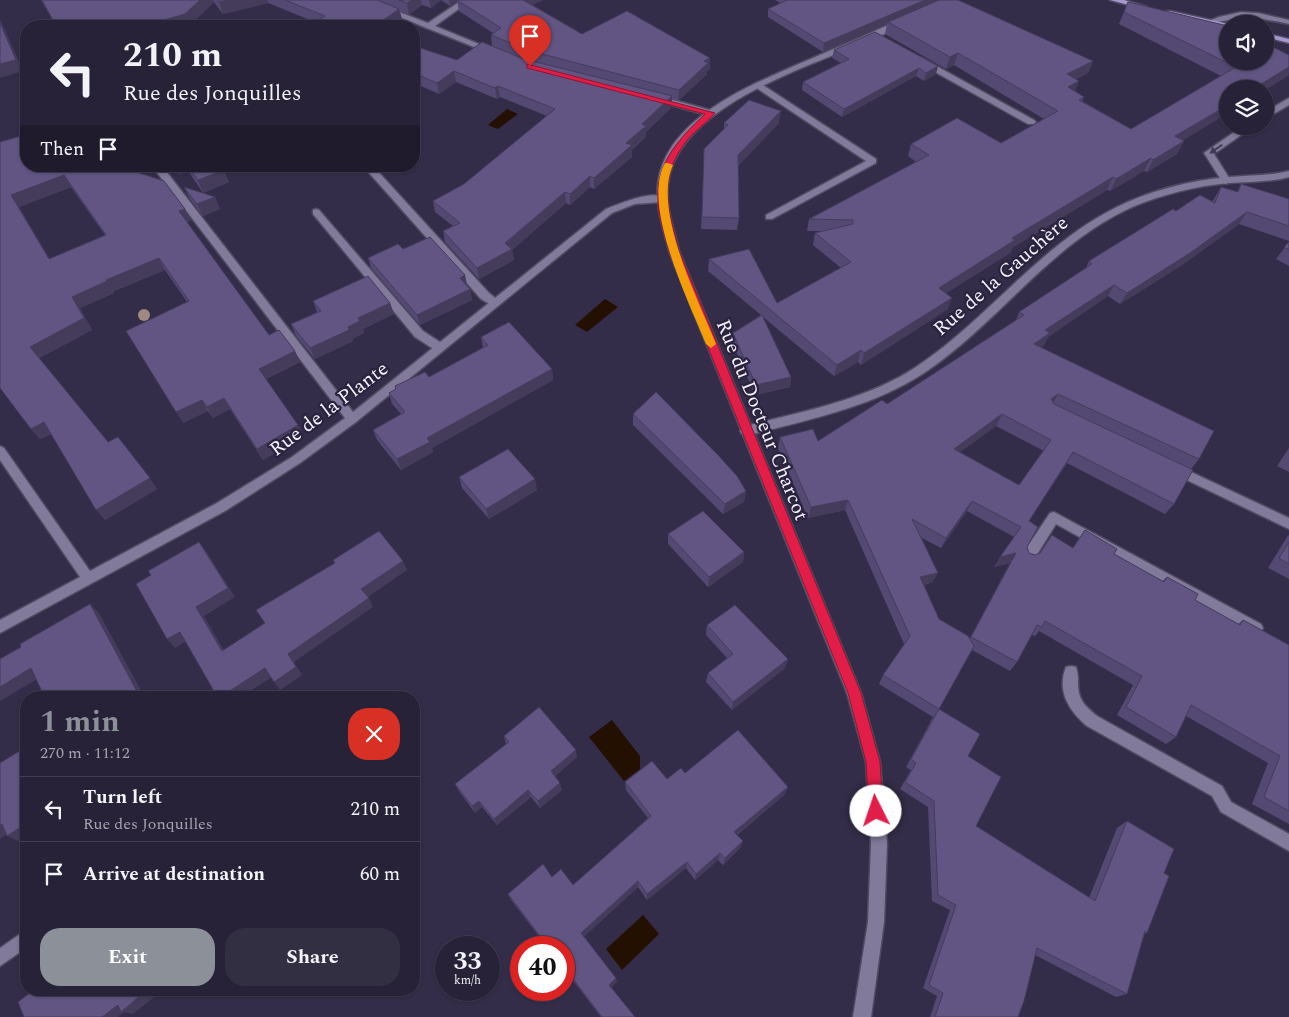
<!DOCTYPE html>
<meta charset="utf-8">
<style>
:root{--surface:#272237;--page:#332f42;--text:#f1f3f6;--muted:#a4a4ad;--line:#433f52;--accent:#8c9099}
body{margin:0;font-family:Spectral,serif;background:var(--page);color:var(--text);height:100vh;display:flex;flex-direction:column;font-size:19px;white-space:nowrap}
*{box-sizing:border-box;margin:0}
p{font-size:16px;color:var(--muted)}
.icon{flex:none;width:28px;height:28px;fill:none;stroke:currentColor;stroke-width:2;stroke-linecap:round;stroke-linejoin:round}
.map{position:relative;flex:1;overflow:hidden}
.side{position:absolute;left:20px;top:691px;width:400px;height:305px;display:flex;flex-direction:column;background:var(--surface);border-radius:20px;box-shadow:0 1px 4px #0004,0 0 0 1px var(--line)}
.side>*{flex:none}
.top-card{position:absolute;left:20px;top:20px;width:400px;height:152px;border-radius:20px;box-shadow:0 1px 4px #0004,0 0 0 1px var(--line);background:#272237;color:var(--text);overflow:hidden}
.buttons{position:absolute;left:1219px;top:15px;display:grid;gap:10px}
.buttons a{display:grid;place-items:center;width:55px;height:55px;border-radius:50%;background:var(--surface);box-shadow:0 1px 4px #0004,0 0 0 1px var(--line);font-size:25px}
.speed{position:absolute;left:435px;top:936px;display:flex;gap:10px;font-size:25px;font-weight:700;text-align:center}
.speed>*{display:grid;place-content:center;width:65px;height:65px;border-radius:50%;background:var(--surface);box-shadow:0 1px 4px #0004,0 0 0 1px var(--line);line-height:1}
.speed small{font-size:12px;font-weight:400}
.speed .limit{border:8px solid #d22;background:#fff;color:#111}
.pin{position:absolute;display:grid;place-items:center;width:42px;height:42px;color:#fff;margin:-51px -21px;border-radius:50% 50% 50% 0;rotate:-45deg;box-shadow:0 0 5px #0007}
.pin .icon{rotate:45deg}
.me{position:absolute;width:55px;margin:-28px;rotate:356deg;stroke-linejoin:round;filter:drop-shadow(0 0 4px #0008)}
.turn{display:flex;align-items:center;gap:18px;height:105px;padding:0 20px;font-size:22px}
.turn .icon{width:65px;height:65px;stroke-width:2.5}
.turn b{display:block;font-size:35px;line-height:42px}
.then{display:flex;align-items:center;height:48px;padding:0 20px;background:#0003;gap:10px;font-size:19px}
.round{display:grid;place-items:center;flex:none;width:52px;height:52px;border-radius:20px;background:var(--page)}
.summary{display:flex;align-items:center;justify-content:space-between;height:85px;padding:0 20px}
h1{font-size:30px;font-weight:700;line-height:38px;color:var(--accent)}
.primary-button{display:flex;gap:10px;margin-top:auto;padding:10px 20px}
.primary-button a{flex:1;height:58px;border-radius:20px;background:var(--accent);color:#fff;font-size:20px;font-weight:700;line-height:58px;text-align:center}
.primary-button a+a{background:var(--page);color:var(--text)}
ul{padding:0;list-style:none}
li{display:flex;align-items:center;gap:15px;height:65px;padding:0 20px;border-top:1px solid var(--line)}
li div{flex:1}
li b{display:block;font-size:19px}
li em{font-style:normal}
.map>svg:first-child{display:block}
.water{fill:#241001}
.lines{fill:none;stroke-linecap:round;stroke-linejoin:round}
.lane-casing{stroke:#504a60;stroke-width:3}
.street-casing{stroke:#504a60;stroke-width:3}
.secondary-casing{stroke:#504a60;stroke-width:3}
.primary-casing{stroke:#504a60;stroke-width:3}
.lane{fill:#817a9a;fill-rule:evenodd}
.street{fill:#817a9a;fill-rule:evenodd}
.secondary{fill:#817a9a;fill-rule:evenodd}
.primary{fill:#a698cf;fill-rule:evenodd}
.tree{fill:#a18883}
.wall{fill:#544972;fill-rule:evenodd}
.shaded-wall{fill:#453c5c}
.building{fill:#625584;stroke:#453c5c;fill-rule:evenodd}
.oneway{fill:#403955}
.route{fill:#e11d48;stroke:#92132f}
.slow{fill:#f59e0b}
.labels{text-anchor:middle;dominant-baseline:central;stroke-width:4.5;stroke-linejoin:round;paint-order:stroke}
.street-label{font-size:20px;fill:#f4f2fd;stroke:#2b233e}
</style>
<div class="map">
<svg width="1289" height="1017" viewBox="0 0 1289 1017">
<rect width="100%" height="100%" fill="#342d49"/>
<path class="water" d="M507,109L518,114L498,129L488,125Z
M605,299L618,307L587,332L575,325Z
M612,720L640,756V769L624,781L589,737Z
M643,915L659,934L622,970L606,949Z"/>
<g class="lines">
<defs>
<path id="lane" d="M1241,12L1258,13L1289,20V24C1256,17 1243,16 1210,24L1206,22L1219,17Z
M1289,98V105L1265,119V112Z
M1243,126H1254L1214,154L1231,181L1226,184L1223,183L1204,153Z
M363,166H373L489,293L500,302L499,305H491L481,299Z
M316,209L319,210L423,331L443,344L445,347L443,350H435L415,337L313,214V210Z
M1174,464L1289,518V529L1170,472L1168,469L1170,466Z
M1054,512L1261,624L1263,628L1261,632L1256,634L1251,632L1056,524L1033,561L1028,563L1023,561L1022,557L1023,553L1050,513Z
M1071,666L1076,667C1078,673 1078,677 1078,683C1078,700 1085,706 1097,716L1222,786L1231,802L1289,834V851L1221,812L1212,796L1087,726C1070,712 1056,691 1066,667Z"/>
<path id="street" d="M357,0H368L428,23L462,0H471L435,26L496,51L489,53Z
M922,58L1034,120L1036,122L1034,124H1028L919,63L918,61Z
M758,82L876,159V163L772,219H766V215L866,161L755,87L754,85Z
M655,95L714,111L715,113L711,116L652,100L651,98Z
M152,166H162L353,412L606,209C619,204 655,188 667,199L662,202L635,204L612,213L356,422L300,463L225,511L0,633V620L80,577L0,460V446L4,448L90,571L217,503L292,457L345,418Z
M1289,171V177L1281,179C1264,182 1246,182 1229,183C1196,186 1160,195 1130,208C1048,246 998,324 924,373C871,408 806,420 746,436L742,434L740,431L742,428L746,426C804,411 866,400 916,367C987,320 1037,248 1113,209C1148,191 1190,180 1229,177C1249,175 1269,176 1289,171Z
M26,930V948L0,966V948Z"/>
<path id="secondary" d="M899,20L906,22C895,32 863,42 848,49C791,73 675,112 668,184C665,207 674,229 679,251L861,693L880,762L887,844L884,922L871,1017H853L868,922L871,844L866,762L847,693L669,251C664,229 655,206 658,183C666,117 755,83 808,60C838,47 869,34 899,20Z"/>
<path id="primary" d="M1110,0H1124L1147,7L1143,9Z
M1167,11H1170L1229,24L1228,28L1167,15Z
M1265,33L1289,39V43L1265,37Z"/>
</defs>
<use href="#lane" class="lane-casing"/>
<use href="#street" class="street-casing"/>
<use href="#secondary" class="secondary-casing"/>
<use href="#primary" class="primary-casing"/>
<use href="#lane" class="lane"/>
<use href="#street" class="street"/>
<use href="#secondary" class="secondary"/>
<use href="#primary" class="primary"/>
</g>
<circle class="tree" cx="144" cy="315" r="6"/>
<path class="wall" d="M41,0H543L532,5L582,34L710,58V69L707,71V74L678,101L672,99L671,108L646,132V137L632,150V157L594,189L590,187L570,205L566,203L512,250L514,260L479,279L445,242L443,231L453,226L435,212L433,201L464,184L547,116L500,97L497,99L456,82L439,94L414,83V45L426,50L457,60L492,46L491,35L493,33L459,11L457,1L450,6L441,0L431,8L422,5L409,15L400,11L402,20L393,26H313L312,24L315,22L268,3L223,14L214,2L190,25L186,26H56Z
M775,0H958L1093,61L1088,73L1076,79L1075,92L1084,97L1082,101L1131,129L1221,76L1119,24L1128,2L1289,55V75L1265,90V89L1182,140L1184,141L1177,154L1147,172L1144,171L1110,191L1107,190L1012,248L1010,253L946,293L948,309L861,365L858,362L834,376L763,317L791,377L790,387L755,395L732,342L733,333L761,315L708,271L709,259L777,303L841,268L813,245L815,233L822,231H807L809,219L916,162L908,156L911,144L1001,143L1044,119L954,65L946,69L885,34L887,24L823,52L768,17V9L780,3Z
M875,32L936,74L924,81L916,76L842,117L802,90L803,82L841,63L832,58L834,50Z
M724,123H779L738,166L739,218L737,230L701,229L704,161L724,129Z
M0,142L191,220L187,222L269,335L295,351L300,362L266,379L298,425L303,436L263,460L230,409L213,418L208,411L183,423L187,302L165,270L114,291V293L80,308L92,330L39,358L108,442L157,489L105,520L51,434L40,439L31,429L1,379ZM71,187L105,235L49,259L19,207Z
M174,166H221L229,182L203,193L189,172L178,174Z
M1241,184L1289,199V241L1239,224L1182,265L1120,304L1108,296L1048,337L1044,345L1040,347L1199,459L1191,469L1174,504L1165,514L1067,463L1029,521L1027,547L1029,553L1035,555L1073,548L1085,530L1114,554L1162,581L1167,577L1195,600L1238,624L1243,620L1289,645V824L1252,804L1268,763L1186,716L1176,737L1166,744L1117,715L1133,685L1039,631L1035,636L1032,635L1017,662L1010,671L972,650L939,709L968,756L976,826L1089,898L1117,828L1127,821L1164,873L1147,933L1144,934L1127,994L1116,997L1035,955L1018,1017H930L937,996L923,988L950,910L932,901L928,807L900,789L911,770L906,767L933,717L879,684L883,675L904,644L845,510L808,518L778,448L780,437L818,441L887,404L1016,320L1019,312L1086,268L1089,261L1176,211L1212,202L1221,187L1237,192ZM996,426L1044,451L1019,485L960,452ZM967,511L1014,537L994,567L1010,563L970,638L939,619L924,585L933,582L920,537L941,548Z
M184,187L215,197L220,209L203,216L190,199Z
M1289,242V266L1276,259Z
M403,249L465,275L467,286L470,289L472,300L420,325L371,268L368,258Z
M313,301L390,303L394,314L363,329L364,333L352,339L353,341L315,359L296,336L291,324L317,312Z
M481,337L552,369L553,380L432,448L433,452L401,470L377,440L373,430L401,414L392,404L389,393L396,389L395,386L429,377L483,348Z
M633,414L746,491L744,502L723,514L633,425Z
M1289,448V472L1277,466Z
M459,477L537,490L489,519L462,488Z
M668,534L744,552L743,562L708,587L668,544Z
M1289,535V579L1268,568L1287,537Z
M707,625L788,659L785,668L732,710L706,682L708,673L727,658L706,635Z
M504,736L577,757L555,776L562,790L540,808L531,797L497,825L482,807L475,813L459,791L455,784L506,744Z
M685,773L788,787L784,795L737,835L743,841L740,848L723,865L718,860L695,880L686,868L647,900L638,887L584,936L617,982L611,987L635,1017H601L564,969V948H548L511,900L508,894L552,877L573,885L648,818L626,790L625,782L667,779Z"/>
<path class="shaded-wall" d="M200,0H213L214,2L190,25L186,26H143Z
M230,0H267L268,3L223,14L219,2Z
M412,0H421L422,5L409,15L407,3Z
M429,0H441L431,8Z
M449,0H459H457V1L450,6Z
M521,0H543L522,10Z
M925,0H943L888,22L887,24L823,52L824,43Z
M399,9L402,20L393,26H375Z
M0,19L23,71L0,78Z
M958,53L954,65L946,69L950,57Z
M710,58V69L707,71V74L678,101L679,90L704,61Z
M1093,61L1088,73L1062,86L1067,74Z
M938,66L936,74L924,81L926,73Z
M1289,67V75L1265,90V89H1253Z
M919,68L916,76L842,117L844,109Z
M454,71L456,82L439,94L437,83Z
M1079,81L1074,94L1068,87Z
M498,86L500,97L497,99L495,88Z
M672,96L671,108L646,132V137L632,150V157L594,189V178L626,143L642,124Z
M1228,105V113L1169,149L1175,136Z
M781,111L779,123L736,168L738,155Z
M1184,141L1177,154L1147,172L1153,160Z
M1151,158L1144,171L1110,191L1116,179Z
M174,166H186L189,172L178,174Z
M224,170L229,182L203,193L198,180Z
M64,175L71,187L19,207L57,271L49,259L11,195Z
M590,176V187L570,205V194Z
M1113,177L1107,190L1012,248L1010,253L934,300L939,288L1012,238Z
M565,192L566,203L512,250L514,260L479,279L477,268Z
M215,197L220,209L203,216L197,204Z
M185,209L191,220L185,223L179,211Z
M1247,212L1239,224L1182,265L1120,304L1127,293Z
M159,258L165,270L114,291V293L80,308L92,330L39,358L30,347L72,297L106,280Z
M465,275L467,286L460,278Z
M1114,285L1108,296L1048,337L1044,345L1028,356L1034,344L1045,330Z
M470,289L472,300L420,325L417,315Z
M952,298L948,309L861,365L864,353Z
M390,303L394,314L363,329L364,333L352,339L353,341L315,359L310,348L348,327L358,318Z
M861,350L858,362L834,376L837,365Z
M295,351L300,362L264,380L259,369Z
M552,369L553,380L432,448L433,452L401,470L397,459L427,438Z
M791,377L790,387L755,395L756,385Z
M1058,394L1052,405L1051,399Z
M224,398L230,409L213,418L207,407Z
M202,400L208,411L183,423L176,412Z
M1002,414L996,426L949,460L954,449Z
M44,422L53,432L40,439L31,429Z
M298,425L303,436L263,460L257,449Z
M150,478L157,489L105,520L96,510Z
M535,479L537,490L489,519L486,509Z
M746,491L744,502L723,514L725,504Z
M848,500L845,510L808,518L811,507Z
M972,501L967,511L941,548L946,538Z
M199,542L206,551L235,597L204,616L229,659L222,651L196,607Z
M744,552L743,562L708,587L709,577Z
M1016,553L1010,563L994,567L1000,557Z
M403,561L407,570L365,599L361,589Z
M938,573L933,582L915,587L920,577Z
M369,598L373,607L294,662L302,675L280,690L274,682L288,654Z
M90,604L99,613L145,698L140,697Z
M180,632L188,640L175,648L167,639Z
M788,659L785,668L732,710L733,702Z
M31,668L42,676L0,701V687Z
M265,668L272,677L239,698H219Z
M152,690L160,697L156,698Z
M576,750L577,757L553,778L551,771Z
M560,783L562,790L540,808L538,801Z
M788,787L784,795L732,838L734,832Z
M528,790L531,797L497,825L494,819Z
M479,801L482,807L475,813L472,806Z
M2,824L13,830L0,839V825Z
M26,824V836L18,841L7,836Z
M743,841L740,848L723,865L725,858Z
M720,853L718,860L695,880L696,874Z
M687,862L686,868L647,900V894Z
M638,881V887L583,938L581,933Z
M616,978L617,982L610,988L609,985Z
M147,990H156L158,994L133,1014L124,1012L118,1017H102L118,1005Z"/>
<path class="building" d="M42,0H200L185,14L143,26H56Z
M217,0H230L219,2Z
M285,0H377L399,9L375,26H318L312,24L325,16Z
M399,0H412L407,3Z
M457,0H523L582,34L627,11L710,58L704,61L708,63L679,90L531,51L491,35L501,28Z
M787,0H925L824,43L768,9Z
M939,0H958L1093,61L1067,74L1079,81L1068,87L1084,97L1079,100L1131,129L1236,67L1124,12L1128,2L1228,26V61H1265V43L1289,55V67L1253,89H1228V105L1175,136L1184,141L1153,160L1151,158L1116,179L1113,177L1012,238L1015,240L939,288L952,298L864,353L861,350L837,365L709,259L749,249L777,303L851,262L815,233L853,224V220L809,219L929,155L911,144L957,118L1001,143L1058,111L958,53L950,57L888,22Z
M0,23L16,60L0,64Z
M875,32L938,66L926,73L919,68L844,109L803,82L849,59L834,50Z
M482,42L524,59L672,96L642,124L646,126L626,143L632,145L594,178L590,176L570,194L565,192L505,243L512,249L477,268L443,231L460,223L433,201L464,184L555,109L498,86L495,88L454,71L437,83L414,73V45L426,50L457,60Z
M749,100L781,111L738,155L739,218L702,217L704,149L728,125L724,123Z
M26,109V127L20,111Z
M21,136L26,137V166H118L164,181L185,209L179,211L269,335L279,330L295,351L259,369L298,425L257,449L224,398L207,407L202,400L176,412L126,331L189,301L159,258L106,280L107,281L72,297L84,318L30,347L108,442L118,437L150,478L96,510L44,422L31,429L0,388V142ZM64,175L106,235L49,259L11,195Z
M187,166H221L224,170L198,180Z
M1241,184L1289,199V226L1247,212L1190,253L1127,293L1114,285L1045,330L1050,333L1034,344L1214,431L1199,459L1058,394L1051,399L1054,404L1193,470L1174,504L1073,452L1029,521L1038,527L1027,547L1029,553L1035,555L1040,553L1052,535L1073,548L1085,530L1117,549L1114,554L1164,582L1167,577L1198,594L1195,600L1240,625L1243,620L1289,645V811L1264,797L1280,756L1191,705L1176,737L1126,707L1142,676L1045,621L1042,627L1037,625L1017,662L971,637L1016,553L1000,557L1021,527L972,501L946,538L912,519L938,573L920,577L939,619L968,636L974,646L939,709L980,734L968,756L1001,777L976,826L1095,901L1127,821L1174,849L1164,873L1169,876L1147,933L1145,931L1127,994L1037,948L1024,1001L1018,1017H935L943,993L929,985L956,905L938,895L934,801L905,782L916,763L911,759L939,709L883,675L910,636L848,500L811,507L780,437L813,429L818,441L882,400L887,404L1024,315L1019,312L1092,264L1089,261L1173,209L1176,211L1200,195L1215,203L1221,187L1238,192ZM1002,414L1051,440L1019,485L954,449Z
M184,187L215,197L197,204Z
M430,237L465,275L460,278L470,289L417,315L368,258L398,244L403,249Z
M1289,242V250L1284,247Z
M368,276L390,303L358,318L360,321L348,327L349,330L310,348L291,324L321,311L313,301Z
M762,315L791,377L756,385L733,333Z
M509,322L552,369L427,438L430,442L397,459L373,430L405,412L389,393L396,389L395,386L425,372L429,377L488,345L481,337Z
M656,392L717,454L737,476L746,491L725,504L633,414Z
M508,449L535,479L486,509L459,477Z
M703,511L744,552L709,577L668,534Z
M379,531L403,561L361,589L369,598L288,654L296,667L274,682L265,668L219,698H218L180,632L167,639L136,584L151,575L148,571L199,542L228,588L196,607L222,651L265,623L256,610L335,563L333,560Z
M1289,542V564L1279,558Z
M90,604L140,697L152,690L156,698H45L31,668L0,687V659L21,647L20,644Z
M735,605L788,659L733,702L708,673L733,654L707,625Z
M539,707L576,750L551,771L560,783L538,801L528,790L494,819L479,801L472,806L455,784L509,742L504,736Z
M738,730L788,787L734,832L743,841L725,858L720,853L696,874L687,862L647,894L638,881L581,933L616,978L609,985L635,1017H602L564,967V948H549L508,894L543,864L552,877L561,869L573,885L651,816L625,782L652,761L667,779L681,768L685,773Z
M26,747V824L7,836L2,824L0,825V763Z
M34,990H147L121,1012L118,1005L102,1017H24L18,1002Z"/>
<defs><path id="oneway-solid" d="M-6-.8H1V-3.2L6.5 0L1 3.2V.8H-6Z" transform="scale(1.25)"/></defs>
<use class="oneway" href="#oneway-solid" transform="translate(1216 149) rotate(145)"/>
<path class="route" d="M527,64L715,113C707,123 695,130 687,140C657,180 668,207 679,251L861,693L880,762L883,811L881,816L876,818L871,816L869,811L866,762L848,693L669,251C665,234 658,215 658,198C656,162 681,137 705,114L527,68Z"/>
<path class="slow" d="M665,163H668L673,165C652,210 699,301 716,344L711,348L706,344C689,302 641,205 665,163Z"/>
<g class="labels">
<g class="street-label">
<text transform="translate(1001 276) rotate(-41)">Rue de la Gauchère</text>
<text transform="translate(329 409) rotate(-37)">Rue de la Plante</text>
<text transform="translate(762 420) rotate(68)">Rue du Docteur Charcot</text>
</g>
</g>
</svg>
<div class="buttons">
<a><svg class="icon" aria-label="sound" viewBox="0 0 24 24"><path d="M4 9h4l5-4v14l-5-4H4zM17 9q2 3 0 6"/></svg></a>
<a><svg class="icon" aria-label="layers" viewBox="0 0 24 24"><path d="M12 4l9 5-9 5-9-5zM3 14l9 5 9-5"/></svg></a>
</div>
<div class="speed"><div>33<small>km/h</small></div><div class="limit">40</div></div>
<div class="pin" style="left:530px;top:66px;background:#d93025"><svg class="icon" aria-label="arrive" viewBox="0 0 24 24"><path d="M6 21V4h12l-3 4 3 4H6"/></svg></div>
<svg class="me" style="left:876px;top:811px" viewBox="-20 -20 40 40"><circle r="19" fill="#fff"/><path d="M0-13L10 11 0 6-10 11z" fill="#e11d48"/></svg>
<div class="top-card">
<div class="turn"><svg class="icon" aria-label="left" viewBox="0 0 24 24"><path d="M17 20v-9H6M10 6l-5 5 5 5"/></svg><div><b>210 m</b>Rue des Jonquilles</div></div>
<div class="then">Then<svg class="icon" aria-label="arrive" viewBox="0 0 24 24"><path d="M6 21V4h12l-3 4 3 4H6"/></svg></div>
</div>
<section class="side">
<div class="summary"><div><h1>1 min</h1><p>270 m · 11:12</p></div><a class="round" style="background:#d93025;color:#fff"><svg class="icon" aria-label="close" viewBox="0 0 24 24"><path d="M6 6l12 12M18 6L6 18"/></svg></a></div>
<ul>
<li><svg class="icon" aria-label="left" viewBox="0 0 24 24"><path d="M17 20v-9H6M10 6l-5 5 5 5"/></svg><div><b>Turn left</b><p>Rue des Jonquilles</p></div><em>210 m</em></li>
<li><svg class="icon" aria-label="arrive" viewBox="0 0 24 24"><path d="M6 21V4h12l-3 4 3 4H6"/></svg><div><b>Arrive at destination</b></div><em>60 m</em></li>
</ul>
<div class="primary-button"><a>Exit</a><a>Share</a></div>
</section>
</div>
